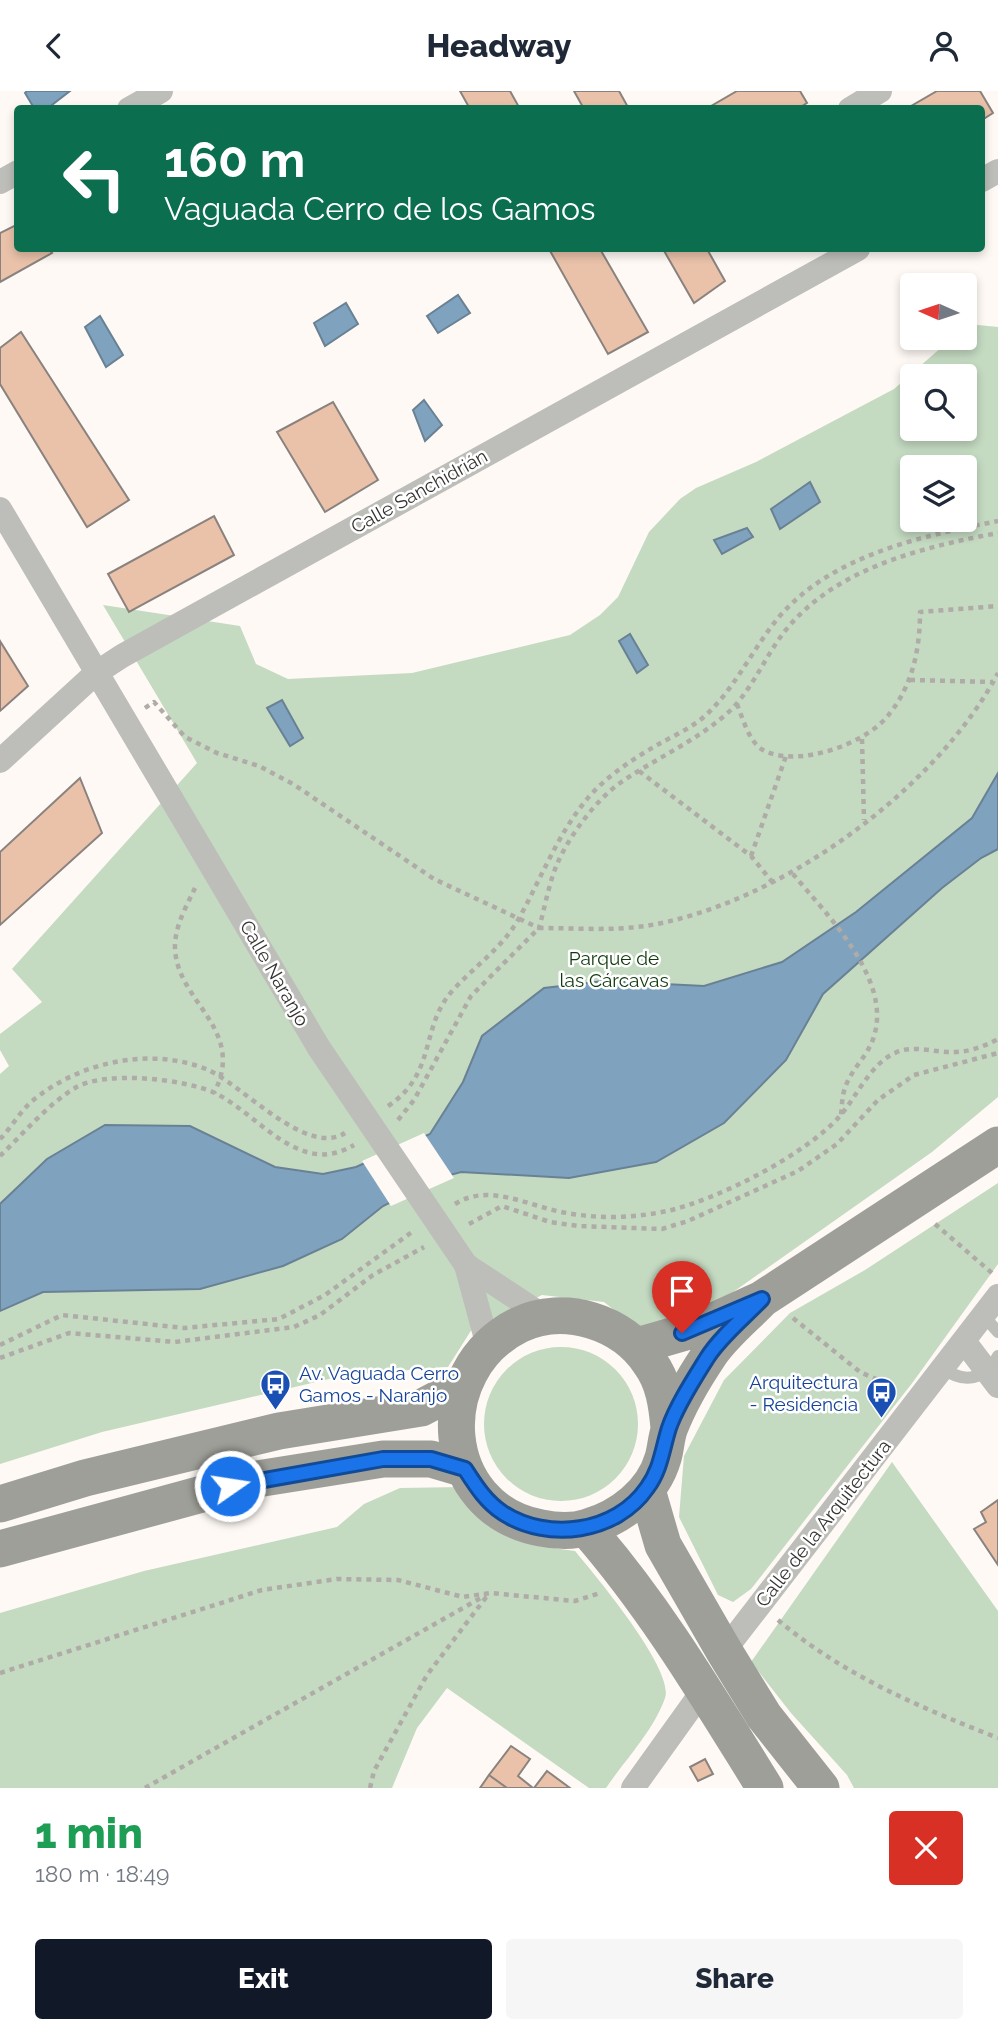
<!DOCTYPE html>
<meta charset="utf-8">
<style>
:root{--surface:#fff;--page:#f6f6f7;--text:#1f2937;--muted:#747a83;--accent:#111827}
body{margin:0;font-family:Raleway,sans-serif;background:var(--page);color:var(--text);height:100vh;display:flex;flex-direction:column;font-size:26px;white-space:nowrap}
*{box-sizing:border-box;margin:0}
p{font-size:23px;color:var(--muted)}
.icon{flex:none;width:38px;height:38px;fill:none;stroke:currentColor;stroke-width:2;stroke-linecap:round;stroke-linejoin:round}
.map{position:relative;height:1697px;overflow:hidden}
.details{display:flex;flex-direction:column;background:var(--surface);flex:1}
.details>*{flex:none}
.banner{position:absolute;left:14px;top:14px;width:971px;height:147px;border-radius:7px;box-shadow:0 4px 10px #0003;background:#0b6e4f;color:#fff;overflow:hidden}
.needle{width:46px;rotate:273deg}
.controls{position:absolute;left:900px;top:182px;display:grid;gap:14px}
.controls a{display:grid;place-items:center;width:77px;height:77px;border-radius:7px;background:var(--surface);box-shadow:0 4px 10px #0003;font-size:35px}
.pin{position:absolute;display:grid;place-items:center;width:60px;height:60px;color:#fff;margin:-72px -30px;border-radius:50% 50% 50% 0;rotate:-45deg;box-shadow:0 0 7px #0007}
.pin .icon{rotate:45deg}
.me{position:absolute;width:77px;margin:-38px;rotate:77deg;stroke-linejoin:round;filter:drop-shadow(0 0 5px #0008)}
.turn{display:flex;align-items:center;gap:24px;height:147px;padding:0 35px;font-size:32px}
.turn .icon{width:91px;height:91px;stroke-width:2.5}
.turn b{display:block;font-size:49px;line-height:60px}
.round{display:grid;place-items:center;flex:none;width:74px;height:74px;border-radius:7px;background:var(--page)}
.overview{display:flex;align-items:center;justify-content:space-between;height:119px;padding:0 35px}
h1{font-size:42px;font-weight:800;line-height:52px;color:#1e9e55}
.action{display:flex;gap:14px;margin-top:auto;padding:14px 35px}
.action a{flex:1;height:80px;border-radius:7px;background:var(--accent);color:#fff;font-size:28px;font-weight:800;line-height:80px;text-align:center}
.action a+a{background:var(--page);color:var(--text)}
header{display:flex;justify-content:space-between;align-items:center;height:91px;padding:0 35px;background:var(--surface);font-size:32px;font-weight:800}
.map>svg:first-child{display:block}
.green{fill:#c4dac1;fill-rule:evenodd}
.water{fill:#7fa3be;stroke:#698194;stroke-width:2}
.pier{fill:#fef9f4}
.building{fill:#eac2aa;stroke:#8a827e;stroke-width:2}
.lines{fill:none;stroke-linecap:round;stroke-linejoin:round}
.path{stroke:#afaba7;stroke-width:4.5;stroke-dasharray:5 5;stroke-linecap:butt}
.lane{stroke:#bdbdb9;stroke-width:12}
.street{stroke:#bdbdb9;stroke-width:24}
.secondary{stroke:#9f9f99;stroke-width:37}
.street-bridge{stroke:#bdbdb9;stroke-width:24}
.route-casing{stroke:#114b97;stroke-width:18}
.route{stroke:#1a73e8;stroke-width:12}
.labels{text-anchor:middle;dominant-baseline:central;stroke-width:5;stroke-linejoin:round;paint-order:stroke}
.street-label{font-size:19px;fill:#363331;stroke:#fff}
.park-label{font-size:19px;fill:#0f390b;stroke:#fff}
.transit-label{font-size:19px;fill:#164399;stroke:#fff;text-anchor:start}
</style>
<header><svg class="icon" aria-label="back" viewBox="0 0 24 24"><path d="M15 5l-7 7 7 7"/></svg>Headway<svg class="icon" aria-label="person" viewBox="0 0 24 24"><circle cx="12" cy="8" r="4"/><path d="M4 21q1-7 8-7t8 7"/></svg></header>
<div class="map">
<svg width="998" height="1697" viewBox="0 0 998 1697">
<rect width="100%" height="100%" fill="#fef9f4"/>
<path class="green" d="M968,233L998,236V1006L932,1061L658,1254L604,1211L542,1204L472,1238L448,1276L346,1284L102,1341L0,1373V983L9,975L0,959V943L42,911L12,878L197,672L103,514L240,535L256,573L288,588L412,582L570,544L600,524L618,506L649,441L680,408L696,397L756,371L894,298L952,247H964V236ZM912,285H964V338H912ZM912,376H964V429H912Z
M998,1092V1173L913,1291L751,1498L733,1511L718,1504L679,1426L684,1365L724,1289L790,1222L865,1179Z
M484 1333a77 77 0 1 1 154 0a77 77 0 1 1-154 0Z
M892,1371L998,1520V1697H854L847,1684L791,1622L751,1571Z
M462,1396C499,1444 515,1452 575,1460C595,1484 675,1579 665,1607C654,1639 625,1669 606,1697H589L447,1597L417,1637L392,1697H0V1522L144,1480L337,1436L364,1413L400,1397Z"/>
<path class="water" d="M27,0H70L48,17H34L25,2Z
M458,204L470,222L438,242L427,225Z
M346,212L358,233L325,255L314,232Z
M100,225L123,264L106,276L85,236Z
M424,309L442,334L425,350L413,319Z
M810,391L820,411L780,438L771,418Z
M747,437L753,446L722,463L714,449Z
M630,543L648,574L637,582L619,550Z
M282,609L303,647L290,655L267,617Z
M998,682V758L981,767L942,797L823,903L786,969L724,1032L656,1071L569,1087L461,1081L439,1087L383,1115L342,1148L283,1175L200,1198L43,1201L0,1220V1113L47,1068L105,1034L190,1035L275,1076L323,1083L356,1076L430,1043L463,991L482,945L544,897L604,890L704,895L782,871L856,821L972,727Z"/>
<path class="pier" d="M424,1042L454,1087L391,1115L362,1070Z"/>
<path class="building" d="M460,0H510L520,18H470Z
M574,0H619L629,18H584Z
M737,0H800L807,12L797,18H706Z
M937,0H980L993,22L982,29V18H906Z
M18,133V158H49L52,162L0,191V142Z
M549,158H600L648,241L608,263Z
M663,158H707L725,190L694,212Z
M21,241L129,409L87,436L0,293V257Z
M333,311L378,389L325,421L277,341Z
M214,425L234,464L129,521L108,483Z
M0,550L28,595L0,620Z
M80,687L102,742L0,834V761Z
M998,1409V1474L974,1438L986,1431L981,1421Z
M511,1655L530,1668L518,1685L533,1697H507L489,1684Z
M705,1668L713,1683L698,1690L690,1676Z
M547,1680L570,1697H534Z
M489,1684L507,1697H480Z"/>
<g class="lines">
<path class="path" d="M910,589L993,591
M737,613C743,628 749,651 763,659C798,678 869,652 890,622C913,593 920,557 920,521L998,515
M145,617L154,611L185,646L217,662L259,675L293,693L434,788L539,837C545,816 549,791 558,771C570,744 596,709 620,692C653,669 692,652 723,626C751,603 763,568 785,540C835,477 923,456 998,442
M862,648L864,729
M639,680L751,765L773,792
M751,765L786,665
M793,783C827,824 892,888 874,945C869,964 851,978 845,997C842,1005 842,1015 841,1024
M195,797C187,814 176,833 175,853C173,910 248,936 214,1002
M388,1015C438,982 419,935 454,898C476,874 501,858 518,829C540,790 555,749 583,713C602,688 630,670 657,654C673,645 692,637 706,624C736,596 753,557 779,526C832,464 922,445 998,430
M398,1029L414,1009L471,905L539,837C574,837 611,840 645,835C776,815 936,700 998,582
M0,1048C11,1037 19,1022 31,1011C77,972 148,955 206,978C241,992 306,1067 345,1042
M0,1065C23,1043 47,1014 75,997C104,979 185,988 215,1002C260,1024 299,1087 354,1054
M455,1113C490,1091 529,1116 567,1122C600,1128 634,1127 667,1120C717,1109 805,1064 839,1026C856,1007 870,973 895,962C913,953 934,962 953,961C969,961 983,956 998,948
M469,1133L502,1115L550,1131L578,1135L662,1138L688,1130L798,1080L837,1053L878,1009L914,984L998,962
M935,1133L992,1182
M793,1227L860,1281L894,1296
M0,1254L62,1224L184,1237L279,1228L325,1204L412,1141
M0,1267L69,1242L175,1251L294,1236L320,1224L373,1184L424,1156
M778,1529C843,1584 919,1616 998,1647
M0,1582L262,1499L337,1488L398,1489L463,1506L490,1502L575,1510L600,1502
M145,1697L486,1504
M370,1697L374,1680L427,1584L487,1505"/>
<path class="lane" d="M983,1224L998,1241
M943,1277C963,1293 986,1289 998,1265"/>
<path class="street" d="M129,18L161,0
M850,18L880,0
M982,89L998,80
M0,91L18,81
M0,418L319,957
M0,670L96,582L122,565L858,158
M466,1174L545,1226
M466,1174L488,1255
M964,1250L998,1295
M724,1560L998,1205
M633,1697L704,1598"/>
<path class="secondary" d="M637,1255L696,1238L762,1208L998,1054
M669,1337C667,1314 664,1291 650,1272C623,1231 564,1212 519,1234C428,1279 437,1418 541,1437C556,1440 573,1441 588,1436C621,1426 653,1402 663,1367C666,1357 666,1346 670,1336C679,1313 694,1287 708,1266C721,1245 745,1226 762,1208
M647,1399L663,1454L724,1560L764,1625L821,1697
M0,1413L85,1387L279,1340L421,1317L461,1296
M586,1437C656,1517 709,1607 765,1697
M0,1458L257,1388L383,1368H431L465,1378"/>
<path class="street-bridge" d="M319,957L466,1174"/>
</g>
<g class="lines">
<defs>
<path id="route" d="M230,1395L383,1368H431L465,1378C476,1395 486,1411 503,1422C548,1451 616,1442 647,1397C661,1378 662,1359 669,1337C677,1314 694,1288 707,1267C721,1245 745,1226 762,1208L682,1242"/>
</defs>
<use href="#route" class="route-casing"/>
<use href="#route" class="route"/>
</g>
<defs>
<symbol id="bus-pin" viewBox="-11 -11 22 30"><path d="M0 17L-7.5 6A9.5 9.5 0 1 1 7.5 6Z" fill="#1a4fb4" stroke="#fff"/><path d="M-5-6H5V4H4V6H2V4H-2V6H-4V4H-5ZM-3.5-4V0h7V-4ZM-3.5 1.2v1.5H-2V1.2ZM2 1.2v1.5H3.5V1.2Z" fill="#fff"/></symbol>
</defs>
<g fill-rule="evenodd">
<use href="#bus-pin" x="258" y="1276" width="35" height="47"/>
<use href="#bus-pin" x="864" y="1284" width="35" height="47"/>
</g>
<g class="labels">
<g class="street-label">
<text transform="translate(419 400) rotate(-29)">Calle Sanchidrián</text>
<text transform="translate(275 882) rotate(60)">Calle Naranjo</text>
<text transform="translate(823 1432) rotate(-52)">Calle de la Arquitectura</text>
</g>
<g class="park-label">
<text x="614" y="867">Parque de<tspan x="614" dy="22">las Cárcavas</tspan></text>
</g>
<g class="transit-label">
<text x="299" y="1282">Av. Vaguada Cerro<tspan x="299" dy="22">Gamos - Naranjo</tspan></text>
<text x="858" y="1291" text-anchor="end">Arquitectura<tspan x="858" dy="22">- Residencia</tspan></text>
</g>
</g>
</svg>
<div class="controls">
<a><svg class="needle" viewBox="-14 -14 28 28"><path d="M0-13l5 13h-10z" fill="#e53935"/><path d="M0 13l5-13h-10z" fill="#747a83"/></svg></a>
<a><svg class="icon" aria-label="search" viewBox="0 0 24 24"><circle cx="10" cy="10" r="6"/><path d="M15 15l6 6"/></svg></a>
<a><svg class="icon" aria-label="layers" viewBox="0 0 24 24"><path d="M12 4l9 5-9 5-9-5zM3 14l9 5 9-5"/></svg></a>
</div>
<div class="pin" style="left:682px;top:1242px;background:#d93025"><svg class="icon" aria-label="arrive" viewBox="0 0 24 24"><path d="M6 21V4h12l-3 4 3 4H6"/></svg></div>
<svg class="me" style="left:230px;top:1395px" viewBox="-20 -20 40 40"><circle r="17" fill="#1a73e8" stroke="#fff" stroke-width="3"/><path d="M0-11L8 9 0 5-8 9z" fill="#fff"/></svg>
<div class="banner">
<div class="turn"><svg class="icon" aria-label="left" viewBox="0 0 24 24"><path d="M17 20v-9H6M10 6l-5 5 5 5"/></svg><div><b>160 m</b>Vaguada Cerro de los Gamos</div></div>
</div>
</div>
<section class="details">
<div class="overview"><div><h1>1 min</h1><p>180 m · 18:49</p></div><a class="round" style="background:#d93025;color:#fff"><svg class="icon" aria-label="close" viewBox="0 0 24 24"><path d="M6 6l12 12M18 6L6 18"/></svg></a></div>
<div class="action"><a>Exit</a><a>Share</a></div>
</section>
